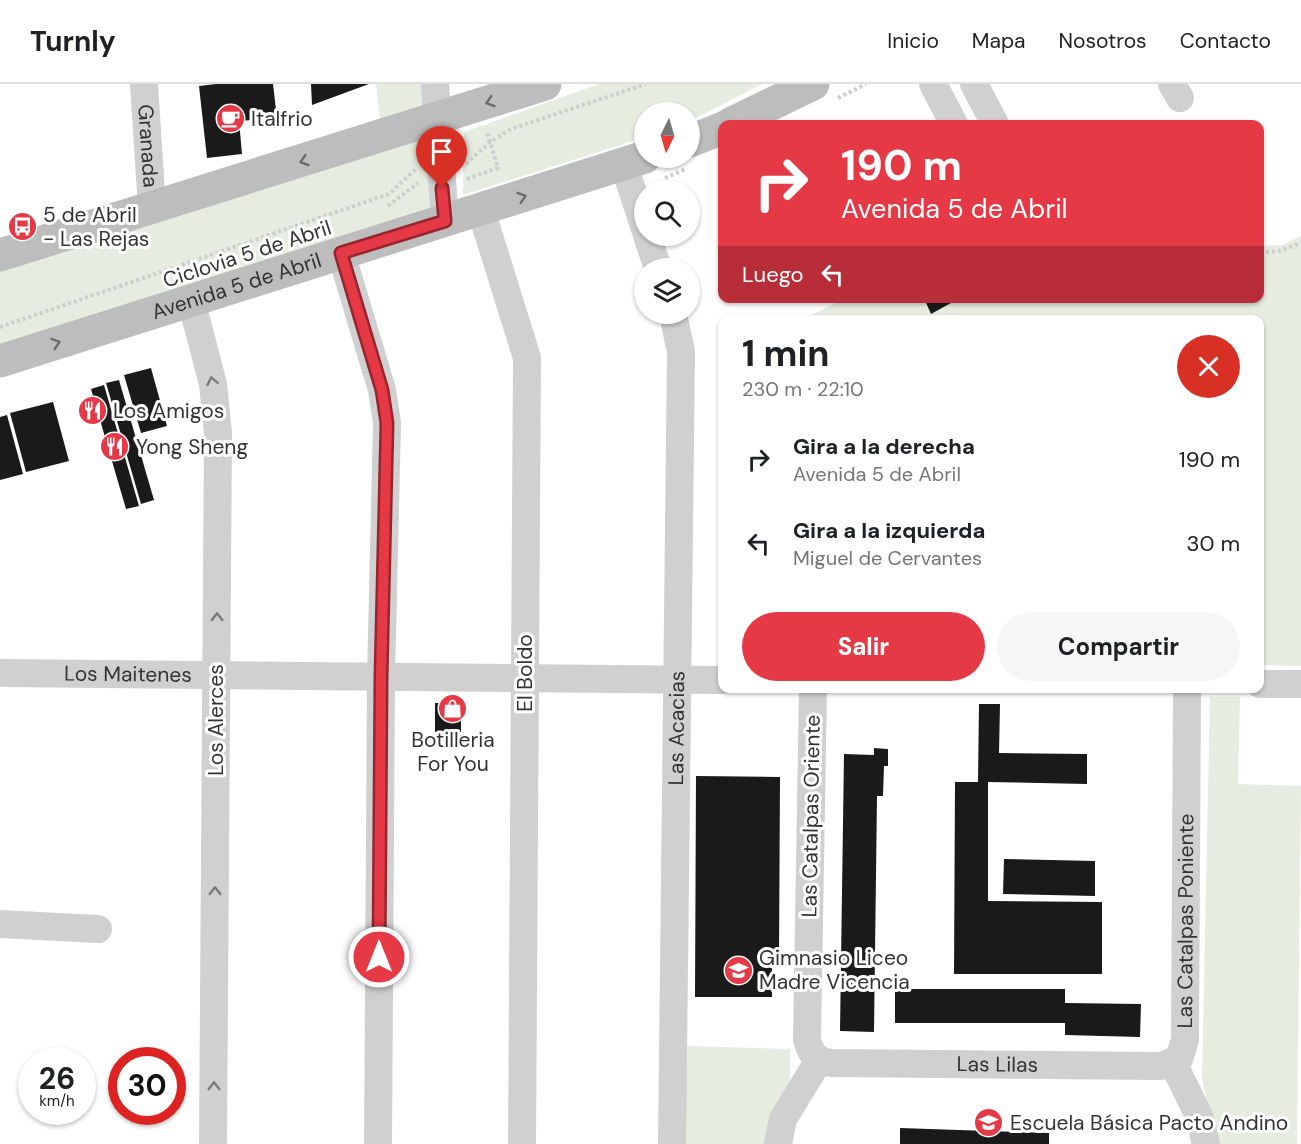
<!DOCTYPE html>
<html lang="es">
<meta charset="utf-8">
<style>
:root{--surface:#fff;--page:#f6f6f6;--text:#202124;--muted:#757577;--line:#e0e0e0;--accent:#e63946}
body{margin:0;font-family:"DM Sans",sans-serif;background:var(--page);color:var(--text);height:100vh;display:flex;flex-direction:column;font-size:22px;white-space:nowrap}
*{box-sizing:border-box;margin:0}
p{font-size:20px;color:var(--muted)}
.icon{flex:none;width:33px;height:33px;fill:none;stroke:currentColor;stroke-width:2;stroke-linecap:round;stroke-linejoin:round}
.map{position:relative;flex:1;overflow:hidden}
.side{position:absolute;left:718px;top:231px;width:546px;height:378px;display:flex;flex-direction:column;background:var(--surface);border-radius:12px;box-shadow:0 2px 4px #0004}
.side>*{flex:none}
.banner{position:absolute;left:718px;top:36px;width:546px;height:183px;border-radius:12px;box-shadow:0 2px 4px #0004;background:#e63946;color:#fff;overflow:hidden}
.needle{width:39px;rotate:185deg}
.tools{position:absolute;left:634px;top:18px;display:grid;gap:12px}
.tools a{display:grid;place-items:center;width:66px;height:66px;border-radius:50%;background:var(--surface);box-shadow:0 2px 4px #0004;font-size:30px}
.speed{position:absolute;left:18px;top:963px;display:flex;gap:12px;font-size:30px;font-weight:700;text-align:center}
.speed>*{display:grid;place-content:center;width:78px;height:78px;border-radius:50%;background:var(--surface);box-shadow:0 2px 4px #0004;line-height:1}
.speed small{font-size:15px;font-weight:400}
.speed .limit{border:9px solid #d22;background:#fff;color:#111}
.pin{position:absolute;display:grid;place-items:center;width:51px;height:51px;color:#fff;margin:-62px -26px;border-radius:50% 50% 50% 0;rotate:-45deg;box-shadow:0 0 6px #0007}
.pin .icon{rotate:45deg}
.me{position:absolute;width:66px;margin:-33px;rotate:0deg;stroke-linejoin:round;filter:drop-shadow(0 0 4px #0008)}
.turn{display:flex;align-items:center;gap:21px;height:126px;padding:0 24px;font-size:27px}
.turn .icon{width:78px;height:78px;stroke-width:2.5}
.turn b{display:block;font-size:42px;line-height:51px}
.then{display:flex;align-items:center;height:57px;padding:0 24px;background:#0003;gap:12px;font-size:22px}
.round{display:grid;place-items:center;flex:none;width:63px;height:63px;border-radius:32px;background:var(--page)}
.head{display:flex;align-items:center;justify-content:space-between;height:102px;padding:0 24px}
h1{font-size:36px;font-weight:700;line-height:45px}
.primary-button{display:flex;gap:12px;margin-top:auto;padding:12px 24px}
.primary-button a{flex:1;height:69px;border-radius:36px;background:var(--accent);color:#fff;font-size:24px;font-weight:700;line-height:69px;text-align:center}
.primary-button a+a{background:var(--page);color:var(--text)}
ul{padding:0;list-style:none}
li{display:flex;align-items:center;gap:18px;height:84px;padding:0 24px}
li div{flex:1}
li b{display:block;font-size:22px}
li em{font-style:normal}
header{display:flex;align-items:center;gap:36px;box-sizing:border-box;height:84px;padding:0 30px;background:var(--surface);border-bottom:2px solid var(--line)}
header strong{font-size:28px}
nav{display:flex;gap:33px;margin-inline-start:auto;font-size:21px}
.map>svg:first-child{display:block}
.green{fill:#e6ecdf}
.building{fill:#1a1a1a}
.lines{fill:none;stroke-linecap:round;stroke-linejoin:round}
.path{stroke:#cdcdcd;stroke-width:4;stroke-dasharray:3 3;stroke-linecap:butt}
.street{stroke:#d0d0d0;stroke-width:28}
.secondary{stroke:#bdbdbd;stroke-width:33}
.oneway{stroke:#6a6a6a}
.oneway2{stroke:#7a7a7a}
.route-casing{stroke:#96252e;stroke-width:15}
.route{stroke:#e63946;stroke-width:10}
.labels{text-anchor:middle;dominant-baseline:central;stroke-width:6;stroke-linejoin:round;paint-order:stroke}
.poi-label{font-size:21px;fill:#333;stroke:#fff;text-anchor:start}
.street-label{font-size:21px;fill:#333;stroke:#fff}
</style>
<header>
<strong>Turnly</strong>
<nav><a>Inicio</a><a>Mapa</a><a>Nosotros</a><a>Contacto</a></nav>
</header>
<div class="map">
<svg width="1301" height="1060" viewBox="0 0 1301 1060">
<rect width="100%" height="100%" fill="#fff"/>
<path class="green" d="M376,0H423L425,20L380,36Z
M599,0H762L690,37V28H645V53L463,111L464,48Z
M427,52L430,128L0,264V187Z
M1301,152V582L1260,581V236H802L845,214H1260V162L1282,161Z
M1210,613H1240L1238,700L1301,702L1297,1060H1217L1202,995Z
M686,962L790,965V1010L769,1060H684Z"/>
<path class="building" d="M216,0H273L277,34L239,37L242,70L207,74L199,2Z
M311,0H369L312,21Z
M924,214H960L931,230Z
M151,284L167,342L141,349L124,291Z
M119,296L154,416L141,420L106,299Z
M104,301L139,422L126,425L91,305Z
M53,318L69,377L26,388L10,329Z
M7,331L23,390L0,396V333Z
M435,619H461V648H435Z
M979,620H1000L999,669L1087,670V700L988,698V817L1102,818V890H954L955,698H978Z
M874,664L888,665V682H884L883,712H877L874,948L840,947L844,670L874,671Z
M696,692L780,693L779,873H772V913H695Z
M1004,775L1095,777V812L1003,810Z
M895,905H1065V919L1141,920L1140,953L1065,951V939H895Z
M900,1044L1049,1049V1060H900Z"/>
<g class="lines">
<path class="path" d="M838,14L866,0
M466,80L490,58L511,45L646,0
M665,94L686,85
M467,95L498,84L487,48
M388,122L418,99
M1260,169L1279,167L1301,159
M0,243L389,110L417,84"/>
<g class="street">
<path id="s1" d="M144,0L152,124"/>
<path d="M435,0L445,137"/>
<path d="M933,0L954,40"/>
<path d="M974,0L995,40"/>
<path d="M1172,0L1180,14"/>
<path d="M624,81L645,145"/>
<path d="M481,126L527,274L522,1060"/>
<path d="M647,152L658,184"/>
<path d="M341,169L382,306L387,339L381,593L378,1060"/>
<path d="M191,216L213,300L218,349L213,1060"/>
<path id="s2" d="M0,589L723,596"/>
<path d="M1260,600H1301"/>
<path id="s3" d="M813,604L807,955C810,970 818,978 832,979L1161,982L1179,975L1185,956L1187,604"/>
<path d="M0,840L98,845"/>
<path d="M1173,979L1199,1032L1206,1060"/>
<path id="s4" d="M672,1060L681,268L673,230"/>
<path d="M778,1060L783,1035L819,976"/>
</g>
<g class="secondary">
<path d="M730,40L813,0"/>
<path d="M690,57L723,44"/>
<path d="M0,171L545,0"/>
<path id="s5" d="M0,277L645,73"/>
</g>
</g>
<defs><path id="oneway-chevron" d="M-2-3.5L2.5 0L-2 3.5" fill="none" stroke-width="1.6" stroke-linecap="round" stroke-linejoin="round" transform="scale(1.5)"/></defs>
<g class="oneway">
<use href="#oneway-chevron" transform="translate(490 18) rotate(162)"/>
<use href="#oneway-chevron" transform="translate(304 77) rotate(163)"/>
<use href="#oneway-chevron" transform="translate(522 113) rotate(-17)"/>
<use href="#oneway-chevron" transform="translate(56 259) rotate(-18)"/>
</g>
<g class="oneway2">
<use href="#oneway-chevron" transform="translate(212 297) rotate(-102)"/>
<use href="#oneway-chevron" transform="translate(217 533) rotate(-90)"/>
<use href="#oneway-chevron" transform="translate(215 807) rotate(-90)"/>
<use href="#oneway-chevron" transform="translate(214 1002) rotate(-90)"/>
</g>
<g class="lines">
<defs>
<path id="route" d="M379,873L381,593L387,339L382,306L341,169L445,137L442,104"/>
</defs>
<use href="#route" class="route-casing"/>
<use href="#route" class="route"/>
</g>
<defs>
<symbol id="cafe-disc" viewBox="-11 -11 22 22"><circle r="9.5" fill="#e63946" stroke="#fff"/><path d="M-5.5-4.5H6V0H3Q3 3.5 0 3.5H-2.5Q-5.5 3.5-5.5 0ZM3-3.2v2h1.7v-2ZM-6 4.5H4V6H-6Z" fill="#fff"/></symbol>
<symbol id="bus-disc" viewBox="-11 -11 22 22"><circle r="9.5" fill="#e63946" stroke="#fff"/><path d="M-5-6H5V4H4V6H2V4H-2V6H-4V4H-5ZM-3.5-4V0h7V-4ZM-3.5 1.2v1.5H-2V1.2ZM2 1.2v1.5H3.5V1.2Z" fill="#fff"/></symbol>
<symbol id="restaurant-disc" viewBox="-11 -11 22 22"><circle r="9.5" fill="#e63946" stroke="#fff"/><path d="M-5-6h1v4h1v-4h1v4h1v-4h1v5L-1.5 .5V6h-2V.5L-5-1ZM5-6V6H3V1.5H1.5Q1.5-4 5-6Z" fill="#fff"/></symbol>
<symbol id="shop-disc" viewBox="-11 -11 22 22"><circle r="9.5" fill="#e63946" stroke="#fff"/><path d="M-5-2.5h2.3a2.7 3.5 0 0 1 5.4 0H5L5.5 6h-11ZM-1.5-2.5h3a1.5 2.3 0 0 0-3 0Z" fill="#fff"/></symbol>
<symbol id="school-disc" viewBox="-11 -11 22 22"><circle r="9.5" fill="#e63946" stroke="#fff"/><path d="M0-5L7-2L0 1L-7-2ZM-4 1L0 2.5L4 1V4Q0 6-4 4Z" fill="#fff"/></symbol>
</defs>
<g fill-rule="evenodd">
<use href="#cafe-disc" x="214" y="18" width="33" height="33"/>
<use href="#bus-disc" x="6" y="126" width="33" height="33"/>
<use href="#restaurant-disc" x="76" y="310" width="33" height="33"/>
<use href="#restaurant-disc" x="98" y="346" width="33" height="33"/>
<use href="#shop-disc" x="436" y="608" width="33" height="33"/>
<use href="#school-disc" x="722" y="870" width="33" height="33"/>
<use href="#school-disc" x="972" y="1022" width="33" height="33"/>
</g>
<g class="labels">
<g class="poi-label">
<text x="251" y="35">Italfrio</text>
<text x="43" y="131">5 de Abril<tspan x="43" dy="24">- Las Rejas</tspan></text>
<text x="113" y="327">Los Amigos</text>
<text x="136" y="363">Yong Sheng</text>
<text x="453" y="656" text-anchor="middle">Botilleria<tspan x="453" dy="24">For You</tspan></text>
<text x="759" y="874">Gimnasio Liceo<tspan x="759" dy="24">Madre Vicencia</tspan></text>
<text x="1010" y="1039">Escuela Básica Pacto Andino</text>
</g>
<g class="street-label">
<text stroke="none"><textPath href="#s1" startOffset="62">Granada</textPath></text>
<text transform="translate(247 170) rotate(-18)">Ciclovia 5 de Abril</text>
<text stroke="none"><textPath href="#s5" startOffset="248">Avenida 5 de Abril</textPath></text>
<text transform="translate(525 589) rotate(-90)">El Boldo</text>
<text stroke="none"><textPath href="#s2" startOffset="128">Los Maitenes</textPath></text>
<text transform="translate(216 636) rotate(-90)">Los Alerces</text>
<text stroke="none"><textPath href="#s4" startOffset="416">Las Acacias</textPath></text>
<text transform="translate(811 732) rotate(-89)">Las Catalpas Oriente</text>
<text stroke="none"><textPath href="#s3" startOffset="876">Las Catalpas Poniente</textPath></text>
<text stroke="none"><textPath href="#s3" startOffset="554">Las Lilas</textPath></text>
</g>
</g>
</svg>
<div class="tools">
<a><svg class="needle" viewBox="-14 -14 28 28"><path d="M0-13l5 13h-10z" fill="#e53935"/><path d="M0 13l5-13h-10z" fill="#757577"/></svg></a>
<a><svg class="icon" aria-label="search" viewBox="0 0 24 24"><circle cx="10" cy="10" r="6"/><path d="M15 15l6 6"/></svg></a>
<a><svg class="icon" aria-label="layers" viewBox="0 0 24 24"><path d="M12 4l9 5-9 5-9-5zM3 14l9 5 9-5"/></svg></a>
</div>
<div class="speed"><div>26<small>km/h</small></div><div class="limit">30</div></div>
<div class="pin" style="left:442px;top:104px;background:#d93025"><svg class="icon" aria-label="arrive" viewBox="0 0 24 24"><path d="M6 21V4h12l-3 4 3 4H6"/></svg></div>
<svg class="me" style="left:379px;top:873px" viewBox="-20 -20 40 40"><circle r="17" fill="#e63946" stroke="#fff" stroke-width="3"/><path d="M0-11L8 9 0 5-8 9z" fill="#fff"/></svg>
<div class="banner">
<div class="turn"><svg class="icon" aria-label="right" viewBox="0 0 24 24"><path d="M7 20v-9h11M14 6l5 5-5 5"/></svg><div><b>190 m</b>Avenida 5 de Abril</div></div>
<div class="then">Luego<svg class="icon" aria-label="left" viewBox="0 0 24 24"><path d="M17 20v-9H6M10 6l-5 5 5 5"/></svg></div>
</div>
<section class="side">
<div class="head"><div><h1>1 min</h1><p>230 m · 22:10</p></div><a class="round" style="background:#d93025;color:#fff"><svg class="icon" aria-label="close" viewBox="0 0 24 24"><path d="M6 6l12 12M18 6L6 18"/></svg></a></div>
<ul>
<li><svg class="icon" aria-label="right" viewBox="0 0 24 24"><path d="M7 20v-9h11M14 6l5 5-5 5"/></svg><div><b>Gira a la derecha</b><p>Avenida 5 de Abril</p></div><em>190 m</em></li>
<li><svg class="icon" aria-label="left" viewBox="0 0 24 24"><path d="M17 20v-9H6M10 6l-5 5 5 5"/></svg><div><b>Gira a la izquierda</b><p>Miguel de Cervantes</p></div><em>30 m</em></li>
</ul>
<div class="primary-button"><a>Salir</a><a>Compartir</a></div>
</section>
</div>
